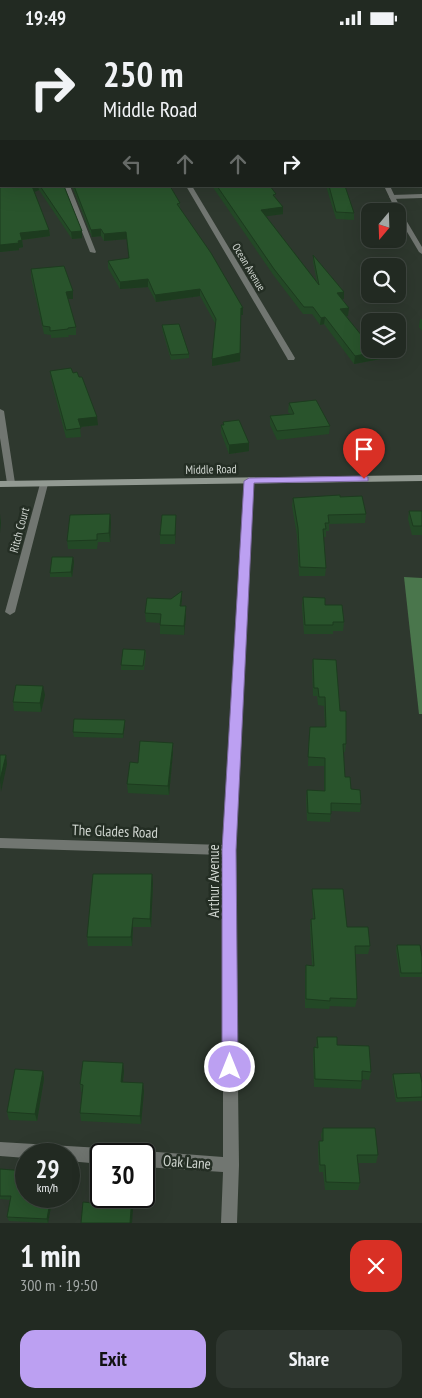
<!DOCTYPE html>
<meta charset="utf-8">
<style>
:root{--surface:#222a22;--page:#2e362f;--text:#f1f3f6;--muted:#a2a7a5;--line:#3f4640;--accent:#bca0f2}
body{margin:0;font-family:"PT Sans Narrow",sans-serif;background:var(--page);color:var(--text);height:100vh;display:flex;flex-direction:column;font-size:19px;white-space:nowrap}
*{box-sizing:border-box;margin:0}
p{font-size:16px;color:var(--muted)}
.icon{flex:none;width:28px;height:28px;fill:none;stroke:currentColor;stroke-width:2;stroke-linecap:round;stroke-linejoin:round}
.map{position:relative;height:1188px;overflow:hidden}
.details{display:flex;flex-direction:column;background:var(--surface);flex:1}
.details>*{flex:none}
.top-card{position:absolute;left:0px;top:0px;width:422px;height:152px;box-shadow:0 5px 20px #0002,0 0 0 1px var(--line);background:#222a22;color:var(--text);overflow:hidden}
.needle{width:32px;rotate:199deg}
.controls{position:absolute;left:361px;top:168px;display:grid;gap:10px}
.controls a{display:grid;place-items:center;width:45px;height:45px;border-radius:10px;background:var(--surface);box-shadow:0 5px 20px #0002,0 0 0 1px var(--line);font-size:25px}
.speed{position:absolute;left:15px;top:1108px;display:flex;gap:10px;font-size:25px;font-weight:700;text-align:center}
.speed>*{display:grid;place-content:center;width:65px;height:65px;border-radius:50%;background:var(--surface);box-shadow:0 5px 20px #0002,0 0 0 1px var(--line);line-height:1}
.speed small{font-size:12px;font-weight:400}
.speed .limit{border:2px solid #111;border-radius:8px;background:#fff;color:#111}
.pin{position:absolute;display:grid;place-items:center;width:42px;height:42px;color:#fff;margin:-51px -21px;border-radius:50% 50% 50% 0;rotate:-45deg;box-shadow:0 0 5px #0007}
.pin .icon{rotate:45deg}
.me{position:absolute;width:55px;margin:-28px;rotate:0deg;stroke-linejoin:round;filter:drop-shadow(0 0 4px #0008)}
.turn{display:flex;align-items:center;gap:18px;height:105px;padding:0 20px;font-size:22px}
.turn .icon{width:65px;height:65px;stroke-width:2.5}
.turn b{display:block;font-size:35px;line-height:42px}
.lanes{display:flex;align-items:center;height:48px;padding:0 20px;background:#0003;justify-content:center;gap:25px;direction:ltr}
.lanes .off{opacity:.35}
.round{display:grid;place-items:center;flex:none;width:52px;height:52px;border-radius:15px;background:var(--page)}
.summary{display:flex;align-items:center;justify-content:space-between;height:85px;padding:0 20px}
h1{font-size:30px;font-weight:700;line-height:38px}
.button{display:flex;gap:10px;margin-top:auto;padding:10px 20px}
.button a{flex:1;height:58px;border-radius:15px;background:var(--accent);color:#111;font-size:20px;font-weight:700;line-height:58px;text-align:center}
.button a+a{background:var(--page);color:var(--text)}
.status{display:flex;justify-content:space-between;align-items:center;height:35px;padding:0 25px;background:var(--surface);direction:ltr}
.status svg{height:14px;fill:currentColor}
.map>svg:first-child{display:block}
.forest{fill:#4a764c}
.water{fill:#002e07}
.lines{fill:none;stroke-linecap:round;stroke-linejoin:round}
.minor{fill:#717671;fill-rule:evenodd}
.tertiary{fill:#717671;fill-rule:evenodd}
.secondary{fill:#929a92;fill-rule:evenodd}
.wall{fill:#234826}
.shaded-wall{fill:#1d3b1f}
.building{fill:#29542c;stroke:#1d3b1f}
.route{fill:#bca0f2;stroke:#7a689d}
.labels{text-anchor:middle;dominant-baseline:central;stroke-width:5;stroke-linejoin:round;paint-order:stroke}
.far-street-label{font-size:11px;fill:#cfd5cf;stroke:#242e24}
.street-label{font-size:12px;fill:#cfd5cf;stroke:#242e24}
.near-street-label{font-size:15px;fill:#cfd5cf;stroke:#242e24}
</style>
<div class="status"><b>19:49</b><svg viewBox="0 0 49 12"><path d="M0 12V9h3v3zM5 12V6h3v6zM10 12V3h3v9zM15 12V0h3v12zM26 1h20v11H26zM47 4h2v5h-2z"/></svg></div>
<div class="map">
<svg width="422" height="1188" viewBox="0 0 422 1188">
<rect width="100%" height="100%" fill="#2e382e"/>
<path class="forest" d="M404,542L422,543V679H419Z"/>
<path class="water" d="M0,0H422V18L421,1H1L0,111Z"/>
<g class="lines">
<path class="minor" d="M421,102H422V106H421Z
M64,151H70L96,217L95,218L90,217Z
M186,151H192L295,323L294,325H288L287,323Z
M422,159V163L392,164L389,162L392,160Z
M0,374L4,376L15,448L11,451L7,448L0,403Z
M249,442L253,445L235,815L239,1130L237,1188H221L223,1137L144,1132V1119H139L144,1116L223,1122V820L0,813V803L223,810L245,445Z
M44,446L48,449L15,577L10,580L5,577L40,449Z
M0,1107L101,1113L106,1116L108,1119H101V1129L69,1126V1119H26V1123L0,1121Z"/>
<path class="tertiary" d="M384,151H390L406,185L422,212V219L419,217L400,185L398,176H396Z"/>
<path class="secondary" d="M422,440V446L0,452V446Z"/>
</g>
<path class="wall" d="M0,129L1,151H64L82,203L72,204L39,155L34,157L49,195L50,201L22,205L23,212L19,213V215L0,217Z
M72,151H170L180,168V174L243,273V280H241L240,326L212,331L216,290L200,261L156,267L148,252L120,254L108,233V226L129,223L127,204L104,206L101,201L92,202Z
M212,151H270L276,163L283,172V179L266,181L317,247L313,227V220L344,257V264H342L348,281H346L362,301L381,316L380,324L354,329L324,289L320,290L312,279H303L274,241Z
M326,151H345L354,178V185L336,184Z
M31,234L73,256V264H68L76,292V300H68L69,302L51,303V300L44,299L31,242Z
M420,284H422V296L419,292Z
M162,290L189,319V323L171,325L162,294Z
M50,336L73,338L98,390L80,392L81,402L66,403L51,344Z
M289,368L330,391L329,399L277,405L270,390V381L290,379L288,377Z
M223,387L249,408V416L229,419L221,398V390H223Z
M340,462L366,479L365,488L329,489V496H326V502H324L326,533L325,541H299L297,501L292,471L293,463Z
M409,476H422V500H412L408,484Z
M110,479L111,487L110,507H98L97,514H68L67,506Z
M176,480L175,509H160V500Z
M74,527L72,542H50V538Z
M303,562L325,570L344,587L343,596H333V599H304L302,571Z
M182,564L181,571L186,580L184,600L160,599V588L146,587L145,578Z
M145,615L146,619L144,635H121V630Z
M313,624L340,676L346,709L345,717H343L345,742L351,754L361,769L360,777L331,776L330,787L307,786L306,763L307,755L324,756V731H308L309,700L325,692L324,671L318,670L317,661H313L312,632Z
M45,660L41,677L14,676L13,667Z
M125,685V689L123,703L74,702L73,697Z
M173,717L169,760L128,758L127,749Z
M153,848L151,892H133L132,911H88L87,902Z
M312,854L347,892L370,911L368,919H355L357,964L355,972L330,971L329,974L305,973V938L306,930L312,931L310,892L311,884H313L312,862Z
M397,910L422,922V942H400L396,915Z
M317,1002L337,1010L371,1037L369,1045L362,1044L361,1054L314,1052L313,1020L314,1012H316Z
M43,1036L44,1044L37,1086L9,1085L7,1077Z
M124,1036L123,1047L144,1056L141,1089L81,1086L80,1078L82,1057H81L80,1049Z
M393,1039L422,1048V1066L396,1067L392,1043Z
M323,1093L378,1120L376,1128H358L360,1148L358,1155H325L323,1137H319L318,1114L319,1106H322L321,1100Z
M0,1134L26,1161H53L48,1188L9,1186L7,1182L10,1165L0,1164Z"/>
<path class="shaded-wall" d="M38,151L39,155L32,158L31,152Z
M283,172V179L261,182V175Z
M101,194V201L92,202L91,195Z
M49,195L50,201L21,205L20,198Z
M82,196V203L72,204L71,197Z
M126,197L127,204L104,206V199Z
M22,205L23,212L19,213V215L0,217V210Z
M148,244V252L120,254V247Z
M200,254V261L156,267L155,260Z
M73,256V264H66V257Z
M344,257V264L337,265V258Z
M241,273H243V280H241L240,326L212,331V324Z
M349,273L348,281L340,282V274Z
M325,282L324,289L320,290L321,283Z
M381,316L380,324L354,329L355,321Z
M97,382L98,390L79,392L78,384Z
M249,408V416L229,419V410Z
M0,479L1,488L0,498Z
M110,479L111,487L110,507L109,498Z
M176,480V489L175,509V500Z
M73,522L74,527L72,542L71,537Z
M182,556V564L180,580V571Z
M186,571V580L184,600V591Z
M43,651L45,660L41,677L40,668Z
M125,685V689L123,703V699Z
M173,708V717L169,760L168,751Z
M6,720L7,729L1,757L0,745Z
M152,839L153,848L151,892L150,884Z
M133,883V892L132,911L131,902Z
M123,1028L124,1036L122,1055L121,1047Z
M43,1036L44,1044L37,1086L35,1079Z
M143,1048L144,1056L141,1089L140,1081Z
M51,1161H53L48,1188L47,1184Z
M132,1161H134L132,1188H130Z"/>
<path class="building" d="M0,110H1V122L0,121Z
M421,115L422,116V143L421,142Z
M1,128V151H32L49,195L20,198L22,205L18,206L19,208L0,210V129Z
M40,151H64L82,196L71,197Z
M74,151H170L180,168L177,169L211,218L243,273H241L240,318L212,324L216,284L200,254L155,260L148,244L120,247L108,226L129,223L126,197L104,199L101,194L91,195Z
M217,151H270L276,159L273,160L283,172L261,175L319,250L313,220L344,257L337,258L349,273L340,274L362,301L368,300L370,303V314H379L381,316L355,321L325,282L321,283L313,272H304L274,234Z
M329,151H345L354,178L336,177Z
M64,231L73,256L66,257L76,292L68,293V294L50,296V292L43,291L31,234Z
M179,289L189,319L171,320L162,290Z
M71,333L73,338L77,337L79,342H82L97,382L78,384L81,393L66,395L50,336Z
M316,365L330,391L277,396L270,381L294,379L289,368Z
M239,385L249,408L229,410L221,390H224L223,387Z
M340,460V462L362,461L366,479L328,480L329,488H325L326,494H323L326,533L300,532L298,493L293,463Z
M409,476H422V491H413Z
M110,479L109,498L97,499V505L67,506L70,480Z
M162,480H176L175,500H160Z
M52,522H73L71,537L50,538Z
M182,556L180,571H186L184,591L160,590L161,579L145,578L147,563L171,564Z
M303,562L325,563V570H342L344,587H333V590H305Z
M123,614L145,615L143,631L121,630Z
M313,624L336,625L340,676H346V709H343L345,742H350L351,754L360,755L361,769L331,768V779L308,778L307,755L325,756V723L308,722L310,692H326L325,662H319L318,653H314Z
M16,650L43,651L40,668L13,667Z
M74,684L125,685L123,699L73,697Z
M140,706L173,708L168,751L127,749L130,727L138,728Z
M0,720H6L0,745Z
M93,839H152L150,884L133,883L131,902H87Z
M312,854H343L347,892H368L370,911H355L357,964L330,963V966L306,964V930L314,931L311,884H315Z
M397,910H420L422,922V938H401Z
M317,1002H337V1010L369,1011L371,1037L362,1036V1046L315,1044L314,1012L318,1013Z
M83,1026L123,1028L121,1047L143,1048L140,1081L80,1078L83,1050L80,1049Z
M15,1034L43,1036L35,1079L7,1077Z
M420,1038L422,1048V1062L397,1063L393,1039Z
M323,1093H375L378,1120H357L360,1148L326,1147L325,1130H320L319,1106H323Z
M0,1134L26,1136V1161H51L47,1184L7,1182L11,1161H0Z
M101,1146V1161H132L130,1188H81L83,1167L93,1168L95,1149H101Z"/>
<path class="route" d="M364,441L368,442V446L254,448L236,815L238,1032L236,1037L230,1040L224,1037L222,1032V815L244,446L249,443Z"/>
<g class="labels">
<g class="far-street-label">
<text transform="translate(249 232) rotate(59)">Ocean Avenue</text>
</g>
<g class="street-label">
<text transform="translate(211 434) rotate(-1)">Middle Road</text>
<text transform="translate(19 495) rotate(-75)">Ritch Court</text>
</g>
<g class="near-street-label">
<text transform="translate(115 796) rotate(2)">The Glades Road</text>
<text transform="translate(213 846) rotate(-90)">Arthur Avenue</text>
<text transform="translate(187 1127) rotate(4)">Oak Lane</text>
</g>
</g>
</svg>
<div class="controls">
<a><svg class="needle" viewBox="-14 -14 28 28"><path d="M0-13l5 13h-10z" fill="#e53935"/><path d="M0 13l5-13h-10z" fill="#a2a7a5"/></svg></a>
<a><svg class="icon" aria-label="search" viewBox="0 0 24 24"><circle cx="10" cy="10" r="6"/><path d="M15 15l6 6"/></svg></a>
<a><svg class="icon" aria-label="layers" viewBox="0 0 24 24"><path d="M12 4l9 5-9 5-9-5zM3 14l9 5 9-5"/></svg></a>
</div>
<div class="speed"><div>29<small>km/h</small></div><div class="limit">30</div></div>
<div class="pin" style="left:364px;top:444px;background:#d93025"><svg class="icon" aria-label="arrive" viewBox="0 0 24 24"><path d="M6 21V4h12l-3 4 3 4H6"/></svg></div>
<svg class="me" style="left:230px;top:1032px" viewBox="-20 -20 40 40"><circle r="17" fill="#bca0f2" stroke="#fff" stroke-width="3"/><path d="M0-11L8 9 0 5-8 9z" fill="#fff"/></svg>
<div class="top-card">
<div class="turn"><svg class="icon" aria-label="right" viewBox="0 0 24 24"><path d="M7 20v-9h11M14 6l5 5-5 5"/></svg><div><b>250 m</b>Middle Road</div></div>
<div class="lanes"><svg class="icon off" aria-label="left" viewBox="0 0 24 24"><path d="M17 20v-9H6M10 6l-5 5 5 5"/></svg><svg class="icon off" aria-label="ahead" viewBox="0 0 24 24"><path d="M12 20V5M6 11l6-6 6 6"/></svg><svg class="icon off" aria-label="ahead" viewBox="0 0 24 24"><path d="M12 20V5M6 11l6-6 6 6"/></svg><svg class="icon" aria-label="right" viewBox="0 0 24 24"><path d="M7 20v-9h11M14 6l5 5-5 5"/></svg></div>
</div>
</div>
<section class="details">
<div class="summary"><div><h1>1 min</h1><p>300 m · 19:50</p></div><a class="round" style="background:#d93025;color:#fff"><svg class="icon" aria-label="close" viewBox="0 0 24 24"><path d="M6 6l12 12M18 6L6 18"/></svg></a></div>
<div class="button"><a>Exit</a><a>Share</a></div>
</section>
